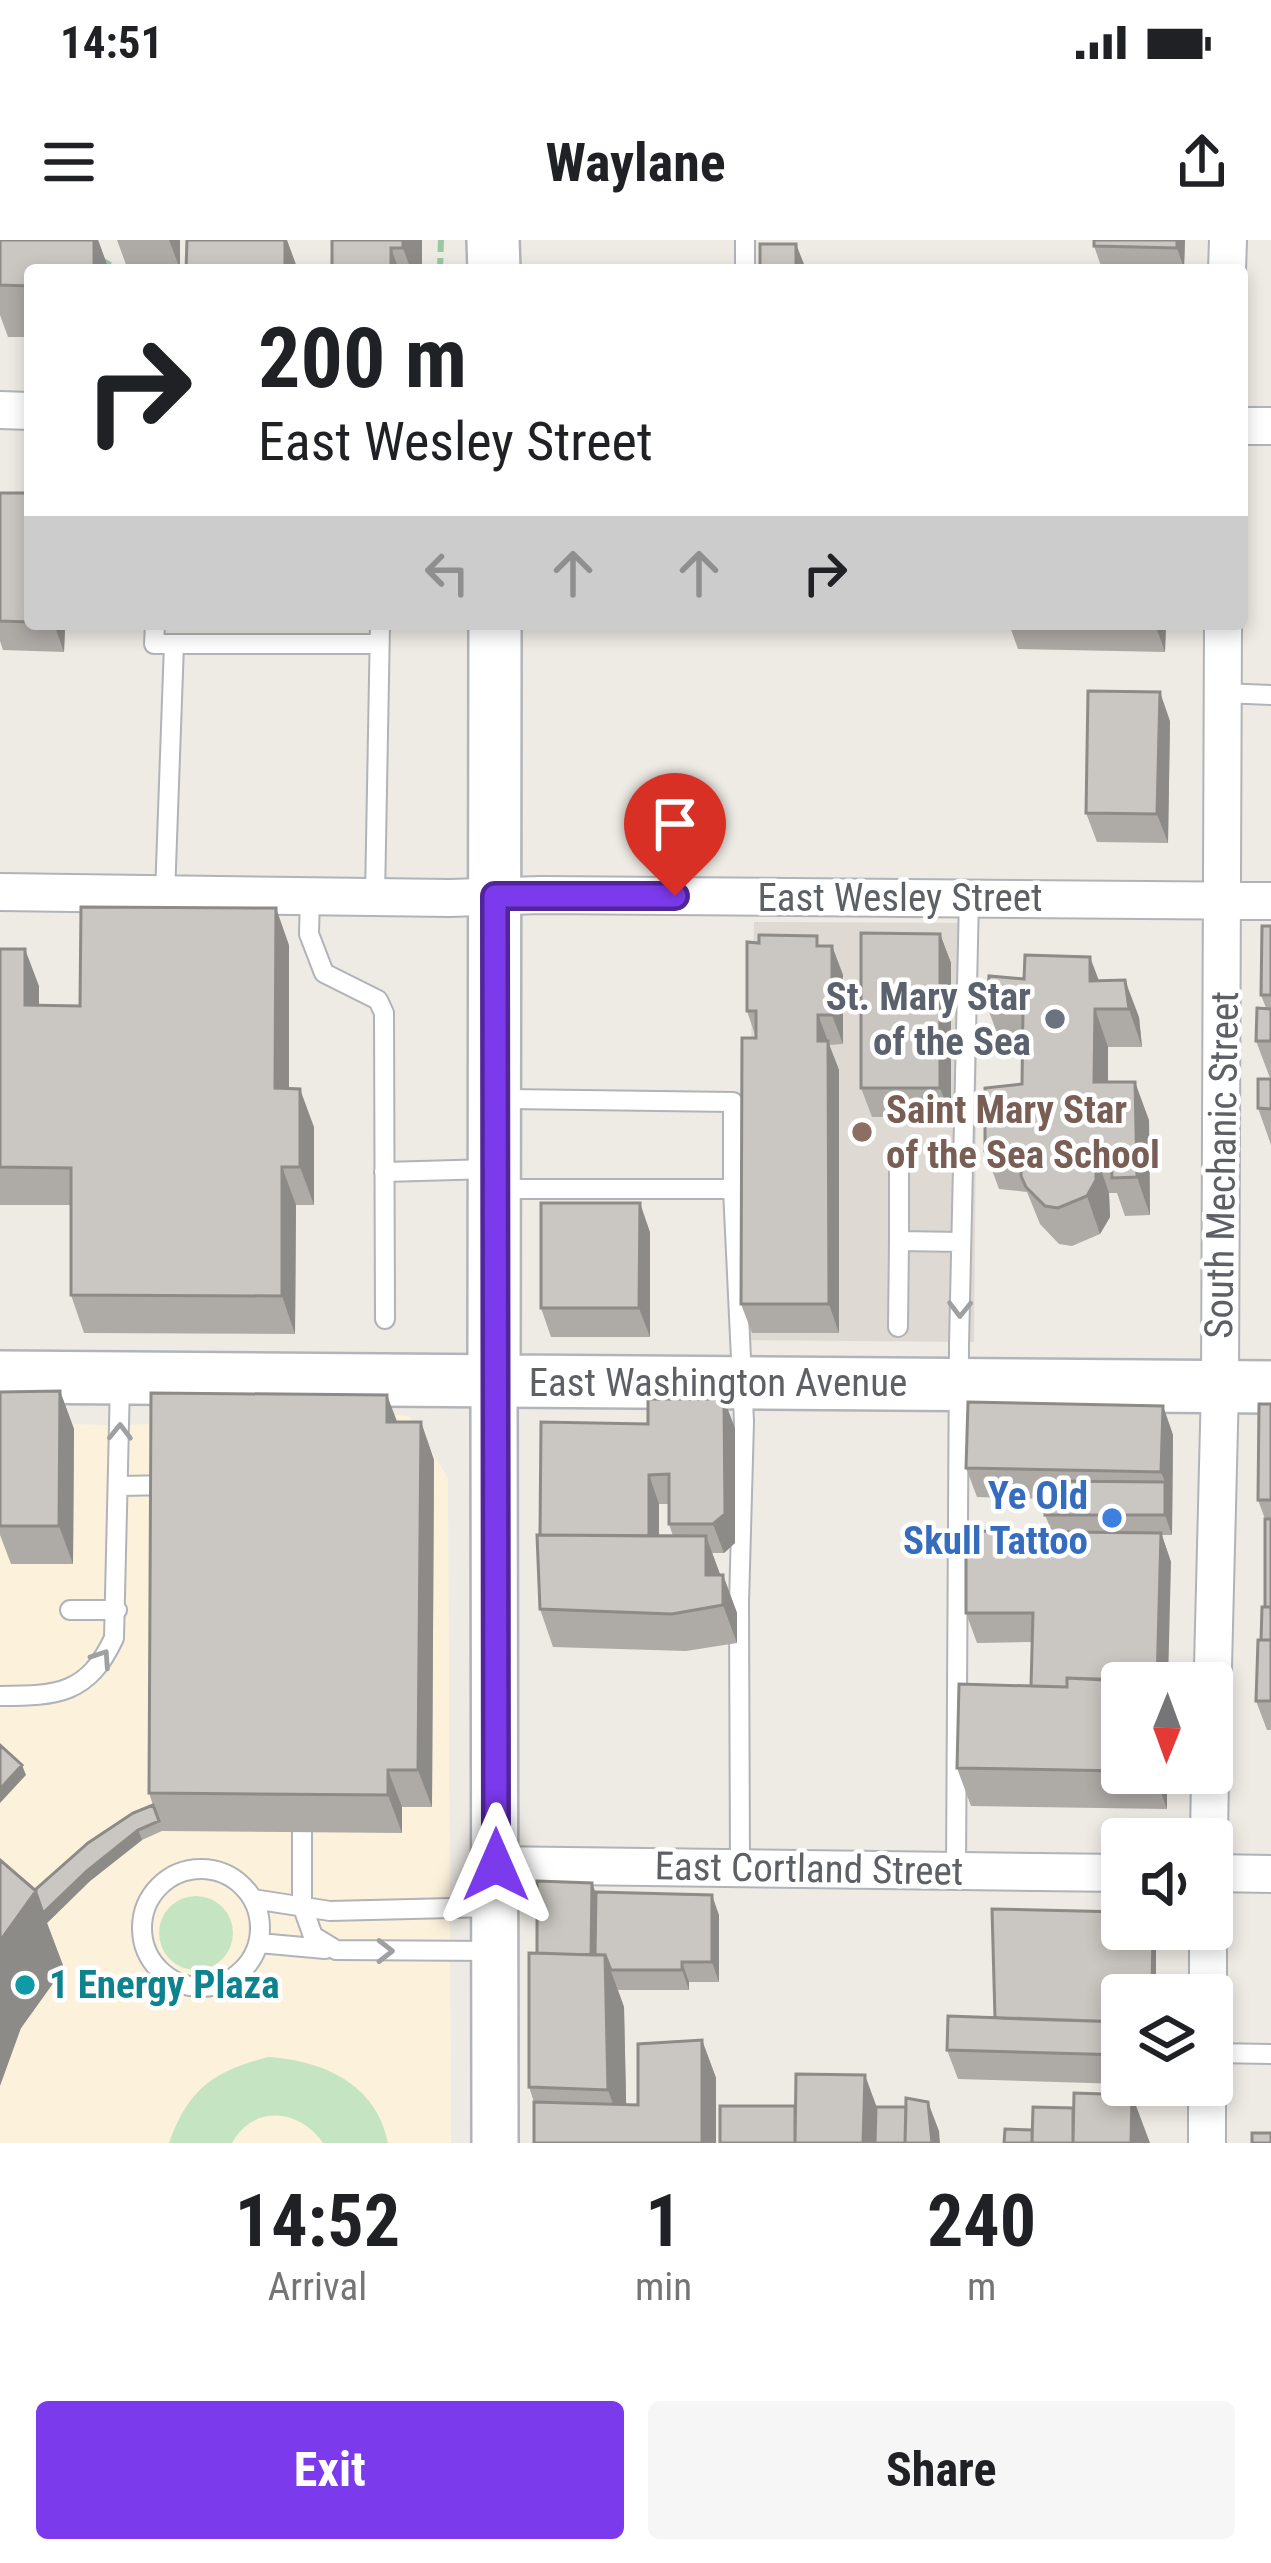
<!DOCTYPE html>
<style>
:root{--surface:#fff;--page:#f6f6f6;--text:#202124;--muted:#757577;--accent:#7c3aed}
body{margin:0;font-family:"Roboto Condensed",sans-serif;background:var(--page);color:var(--text);height:100vh;display:flex;flex-direction:column;font-size:45px;white-space:nowrap}
*{box-sizing:border-box;margin:0}
p{font-size:39px;color:var(--muted)}
.icon{flex:none;width:66px;height:66px;fill:none;stroke:currentColor;stroke-width:2;stroke-linecap:round;stroke-linejoin:round}
.map{position:relative;height:1903px;overflow:hidden}
.sheet{display:flex;flex-direction:column;background:var(--surface);flex:1}
.sheet>*{flex:none}
.banner{position:absolute;left:24px;top:24px;width:1224px;height:366px;border-radius:12px;box-shadow:0 6px 18px #0003;background:#fff;color:var(--text);overflow:hidden}
.needle{width:78px;rotate:181deg}
.fabs{position:absolute;left:1101px;top:1422px;display:grid;gap:24px}
.fabs a{display:grid;place-items:center;width:132px;height:132px;border-radius:12px;background:var(--surface);box-shadow:0 6px 18px #0003;font-size:60px}
.pin{position:absolute;display:grid;place-items:center;width:102px;height:102px;color:#fff;margin:-123px -51px;border-radius:50% 50% 50% 0;rotate:-45deg;box-shadow:0 0 12px #0007}
.pin .icon{rotate:45deg}
.me{position:absolute;width:132px;margin:-66px;rotate:0deg;stroke-linejoin:round;filter:drop-shadow(0 0 9px #0008)}
.turn{display:flex;align-items:center;gap:42px;height:252px;padding:0 36px;font-size:54px}
.turn .icon{width:156px;height:156px;stroke-width:2.5}
.turn b{display:block;font-size:84px;line-height:102px}
.lanes{display:flex;align-items:center;height:114px;padding:0 36px;background:#0003;justify-content:center;gap:60px;direction:ltr}
.lanes .off{opacity:.35}
.eta{display:flex;justify-content:space-evenly;align-items:center;height:204px;text-align:center}
.eta b{font-size:72px;font-weight:700;line-height:84px}
.primary-button{display:flex;gap:24px;margin-top:auto;padding:24px 36px}
.primary-button a{flex:1;height:138px;border-radius:12px;background:var(--accent);color:#fff;font-size:48px;font-weight:700;line-height:138px;text-align:center}
.primary-button a+a{background:var(--page);color:var(--text)}
.status{display:flex;justify-content:space-between;align-items:center;height:84px;padding:0 60px;background:var(--surface);direction:ltr}
.status svg{height:33px;fill:currentColor}
header{display:flex;justify-content:space-between;align-items:center;height:156px;padding:0 36px;background:var(--surface);font-size:54px;font-weight:700}
.map>svg:first-child{display:block}
.commercial{fill:#fcf2dc}
.education{fill:#dedad3}
.green{fill:#c5e5c2}
.lines{fill:none;stroke-linecap:round;stroke-linejoin:round}
.service-casing{stroke:#b0b3b7;stroke-width:22}
.minor-casing{stroke:#b0b3b7;stroke-width:40}
.tertiary-casing{stroke:#b0b3b7;stroke-width:50}
.secondary-casing{stroke:#b1b5b9;stroke-width:56}
.path{stroke:#9cc6a4;stroke-width:6;stroke-dasharray:12 6;stroke-linecap:butt}
.service{stroke:#fff;stroke-width:18}
.minor{stroke:#fff;stroke-width:36}
.tertiary{stroke:#fff;stroke-width:45}
.secondary{stroke:#fff;stroke-width:51}
.wall{fill:#aeaaa6;fill-rule:evenodd}
.shaded-wall{fill:#8d8b87}
.building{fill:#cac6c1;stroke:#8d8b87;stroke-width:3}
.oneway{stroke:#9ea0a3}
.route-casing{stroke:#51269a;stroke-width:30}
.route{stroke:#7c3aed;stroke-width:21}
.worship-dot{fill:#6b7280;stroke:#fff;stroke-width:4.5}
.education-dot{fill:#8d6e63;stroke:#fff;stroke-width:4.5}
.shop-dot{fill:#3f7fe0;stroke:#fff;stroke-width:4.5}
.culture-dot{fill:#0f9aa8;stroke:#fff;stroke-width:4.5}
.labels{text-anchor:middle;dominant-baseline:central;stroke-width:9;stroke-linejoin:round;paint-order:stroke}
.street-label{font-size:39px;fill:#5d6165;stroke:#fff}
.worship-label{font-size:39px;font-weight:bold;fill:#5b616d;stroke:#fff;text-anchor:end}
.education-label{font-size:39px;font-weight:bold;fill:#785e54;stroke:#fff;text-anchor:start}
.shop-label{font-size:39px;font-weight:bold;fill:#366cbe;stroke:#fff;text-anchor:end}
.culture-label{font-size:39px;font-weight:bold;fill:#0d838f;stroke:#fff;text-anchor:start}
</style>
<div class="status"><b>14:51</b><svg viewBox="0 0 49 12"><path d="M0 12V9h3v3zM5 12V6h3v6zM10 12V3h3v9zM15 12V0h3v12zM26 1h20v11H26zM47 4h2v5h-2z"/></svg></div>
<header><svg class="icon" aria-label="menu" viewBox="0 0 24 24"><path d="M4 6h16M4 12h16M4 18h16"/></svg>Waylane<svg class="icon" aria-label="share" viewBox="0 0 24 24"><path d="M12 15V3M7 8l5-5 5 5M5 13v7h14v-7"/></svg></header>
<div class="map">
<svg width="1271" height="1903" viewBox="0 0 1271 1903">
<rect width="100%" height="100%" fill="#eeebe5"/>
<path class="commercial" d="M400,1175L410,1177L448,1238L451,1903H0V1183L120,1185Z"/>
<path class="education" d="M754,682L978,683L974,1102L744,1100Z"/>
<path class="green" d="M159 1693a37 37 0 1 1 74 0a37 37 0 1 1-74 0Z
M268,1817C322,1820 377,1844 388,1903H323C299,1869 254,1864 232,1903H169C188,1849 214,1831 268,1817Z"/>
<g class="lines">
<defs>
<path id="service" d="M745,30V0
M155,384L154,404H379
M1222,453L1271,455
M165,655L174,404
M310,656L309,694L324,733L378,760L384,773L385,1079
M375,658L380,384
M384,932L491,929
M499,949H733V862L500,859
M733,949L744,1182L739,1363L740,1628
M899,1001V923
M898,1087L899,1001L961,1002
M119,1246L174,1245
M70,1370H117
M0,1456C58,1456 88,1454 114,1398L120,1142
M302,1592V1665L313,1696L336,1710L494,1711
M142 1688a59 59 0 1 1 118 0a59 59 0 1 1-118 0Z
M956,1632L959,1105L969,658
M253,1659L330,1671L493,1667
M259,1703L325,1709
M1212,1813L1271,1814"/>
<path id="minor" d="M1227,30L1228,0
M0,170L30,171
M1242,186H1271
M0,652L450,658L542,655L1271,661
M1212,1467L1220,1146L1223,384
M1209,1599L1210,1533
M496,1625L1122,1633
M1212,1633L1271,1634
M1208,1755V1689
M1207,1903V1845"/>
<path id="tertiary" d="M494,1141L495,1903"/>
<path id="secondary" d="M493,0L494,30
M0,1137L1271,1147
M494,1141L495,384"/>
</defs>
<use href="#service" class="service-casing"/>
<use href="#minor" class="minor-casing"/>
<use href="#tertiary" class="tertiary-casing"/>
<use href="#secondary" class="secondary-casing"/>
<path class="path" d="M100,19L119,30
M440,30L441,0"/>
<use href="#service" class="service"/>
<use href="#minor" class="minor"/>
<use href="#tertiary" class="tertiary"/>
<use href="#secondary" class="secondary"/>
</g>
<path class="wall" d="M0,0H98L109,30H30V97H8L0,75Z
M117,0H180V29L128,30Z
M332,0H422V30H332Z
M1185,0L1184,28L1101,26L1094,6Z
M0,253H30V384H85L65,388L64,412L3,410L0,401Z
M1009,384H1166L1165,412L1018,409Z
M1170,481L1168,603L1097,602L1086,573Z
M1271,686V838H1270L1256,801L1266,768L1261,755Z
M940,694L951,723V877H872L861,848Z
M289,705V849L314,887V965H296L295,1094L84,1093L71,1055V965H0V709L39,746V765L80,766Z
M821,706H832L843,735V804L829,805L839,830V1093H752L741,1064L756,798L747,771Z
M1024,739L1099,740L1139,777L1142,807H1108V842L1149,880L1150,975L1125,976L1117,953H1109L1110,977L1100,994L1072,1006L1059,1004L1040,984L1027,952L999,949L985,911L1022,844L1023,804H1001L987,766Z
M1271,839V905L1258,868Z
M650,992V1097H551L541,1068Z
M60,1151L74,1189L73,1324H11L0,1295V1152Z
M1271,1164V1490H1267L1256,1461L1265,1367V1279L1258,1260Z
M1163,1166L1173,1195L1172,1295H1162L1171,1322L1122,1443V1533H1167V1569L971,1566L957,1528L1031,1446L1032,1402L977,1403L966,1373L1052,1292L1045,1275V1259L977,1257L966,1228Z
M397,1182H421L434,1220L432,1567H402V1593L162,1591L142,1600L90,1641L47,1683L64,1728L21,1788L35,1650L153,1565L149,1553Z
M735,1188V1303L724,1313H712L720,1335H723L737,1373V1403L686,1411L553,1407L540,1369V1295ZM659,1264H669V1284L673,1296H659Z
M596,1652L719,1675V1742H689V1750H618L624,1767L626,1864L638,1865L702,1800L716,1838V1903H534V1862L529,1847L537,1713Z
M1122,1689H1156V1755H1122V1844L958,1839L947,1810Z"/>
<path class="shaded-wall" d="M94,0H98L109,30H94Z
M169,0H180V29Z
M285,0H287L298,30H285Z
M403,0H422V30H411L403,8Z
M1177,0H1185L1184,28L1177,8Z
M796,4L804,24V30H796Z
M391,8L399,30H391Z
M54,384H63L65,388L64,412Z
M1155,384H1166L1165,412Z
M1160,452L1170,481L1168,603L1157,574Z
M276,668L289,705V886L275,848Z
M940,694L951,723V877L940,848Z
M832,706L843,735V804L832,775Z
M25,709L39,746V803L25,765Z
M1090,717L1104,754L1090,741Z
M1125,740L1139,777L1142,807L1129,769Z
M1095,769L1108,807V880L1094,842Z
M818,775L839,830V1093L829,1064Z
M1135,842L1149,880L1150,975L1137,937Z
M300,849L314,887V965L300,927Z
M1096,915L1109,953L1110,977L1100,994L1087,956Z
M282,927L296,965L295,1094L282,1056Z
M640,963L650,992V1097L639,1068Z
M60,1151L74,1189L73,1324L59,1286Z
M387,1155L401,1192L387,1182Z
M724,1159L735,1188V1303L724,1313L713,1284Z
M1163,1166L1173,1195L1172,1295L1165,1275V1242L1161,1232Z
M421,1182L434,1220L432,1567L418,1530Z
M649,1235L659,1264V1334L649,1305Z
M1161,1293L1171,1322L1168,1443H1157Z
M706,1296L720,1334V1365L706,1335Z
M723,1335L737,1373V1403L723,1365Z
M22,1525L26,1535L0,1563V1549Z
M388,1530L402,1567V1593L388,1555Z
M1154,1533H1167V1569Z
M138,1590L142,1600L90,1641L47,1683L64,1728L21,1788L0,1846V1701L36,1651L87,1631Z
M592,1643L603,1672L591,1735Z
M712,1655L719,1675V1742L712,1722Z
M1153,1689H1156V1755H1152Z
M605,1715L624,1767L627,1902L608,1850Z
M682,1722L689,1742V1750L682,1730Z
M702,1800L716,1838V1903H702Z
M865,1835L884,1887L883,1903H863Z
M1132,1855L1150,1903H1131Z
M928,1862L939,1891L940,1903H932Z"/>
<path class="building" d="M0,0H94V30H30V46L0,45Z
M187,0H285V30H186Z
M332,0H403V8H391V30H332Z
M1094,0H1177V8L1094,6Z
M760,4H796V30H760Z
M0,253H30V382L0,381Z
M1088,451L1160,452L1157,574L1086,573Z
M81,667L276,668L275,848L300,849V927H282V1056L71,1055V928L0,927V709H25V765L80,766Z
M1262,686H1271V755H1261Z
M861,693L940,694V848H861Z
M759,695L817,696V706H832V775H818V801H828L829,1064H741L742,798H756V771H747V702L759,703Z
M1025,715L1090,717V741L1125,740L1129,769H1095L1094,842H1135L1137,937L1112,938L1111,916L1096,915V940L1087,956L1058,968L1045,966L1026,947L1021,936L1022,915L985,911V848L1022,844L1023,767L987,766L989,736L1024,739Z
M1257,768L1271,769V801H1256Z
M1258,839H1271V869L1258,868Z
M541,963H640L639,1068H541Z
M60,1151L59,1286H0V1152Z
M151,1153L387,1155V1182H421L418,1530H388V1555L149,1553Z
M648,1159H724L725,1274L713,1284H669V1234L649,1235V1296L540,1295L541,1182L648,1184Z
M968,1162L1163,1166L1161,1232L966,1228Z
M1259,1164H1271V1260H1258Z
M1046,1241L1165,1242V1275H1045Z
M1265,1279H1271V1367H1265Z
M966,1291L1161,1293L1157,1443L1067,1438V1447L1031,1446L1033,1373H966Z
M537,1295L706,1296V1335H723V1365L672,1374L540,1369Z
M1262,1367H1271V1400H1261Z
M1258,1400H1271V1461H1256Z
M1067,1438L1154,1441V1443H1122V1531L957,1528L959,1444L1067,1447Z
M0,1505L22,1525L0,1549Z
M153,1565L159,1581L138,1590L87,1631L43,1673L35,1650L88,1603L133,1573Z
M0,1620L36,1651L0,1701Z
M537,1641L592,1643L591,1715L537,1713Z
M596,1652L712,1655V1722H682V1730H611L605,1715H595Z
M992,1669L1122,1672V1689H1153L1152,1755H1122V1782L995,1778Z
M529,1713L605,1715L608,1850L529,1847Z
M948,1776L1122,1782V1815L947,1810Z
M702,1800V1903H534V1862L638,1865V1804Z
M796,1834L865,1835L863,1903H795Z
M1074,1853L1132,1855L1131,1903H1073Z
M906,1858L928,1862L932,1903H905Z
M720,1866H795V1903H720Z
M876,1867H906L905,1903H875Z
M1033,1867L1073,1868V1903H1032Z
M1005,1889L1032,1890V1903H1004Z
M1252,1893H1271V1903H1252Z"/>
<defs><path id="oneway-chevron" d="M-2-3.5L2.5 0L-2 3.5" fill="none" stroke-width="1.6" stroke-linecap="round" stroke-linejoin="round" transform="scale(3)"/></defs>
<g class="oneway">
<use href="#oneway-chevron" transform="translate(960 1069) rotate(91)"/>
<use href="#oneway-chevron" transform="translate(120 1192) rotate(-89)"/>
<use href="#oneway-chevron" transform="translate(102 1418) rotate(-56)"/>
<use href="#oneway-chevron" transform="translate(385 1711)"/>
</g>
<g class="lines">
<defs>
<path id="route" d="M496,1625L495,656H675"/>
</defs>
<use href="#route" class="route-casing"/>
<use href="#route" class="route"/>
</g>
<circle class="worship-dot" cx="1055" cy="779" r="12"/>
<circle class="education-dot" cx="862" cy="892" r="12"/>
<circle class="shop-dot" cx="1112" cy="1278" r="12"/>
<circle class="culture-dot" cx="25" cy="1745" r="12"/>
<g class="labels">
<g class="street-label">
<text x="900" y="658">East Wesley Street</text>
<text transform="translate(1222 925) rotate(-89)">South Mechanic Street</text>
<text x="718" y="1143">East Washington Avenue</text>
<text transform="translate(809 1629) rotate(1)">East Cortland Street</text>
</g>
<g class="worship-label">
<text x="1031" y="757">St. Mary Star<tspan x="1031" dy="45">of the Sea</tspan></text>
</g>
<g class="education-label">
<text x="886" y="870">Saint Mary Star<tspan x="886" dy="45">of the Sea School</tspan></text>
</g>
<g class="shop-label">
<text x="1088" y="1256">Ye Old<tspan x="1088" dy="45">Skull Tattoo</tspan></text>
</g>
<g class="culture-label">
<text x="49" y="1745">1 Energy Plaza</text>
</g>
</g>
</svg>
<div class="fabs">
<a><svg class="needle" viewBox="-14 -14 28 28"><path d="M0-13l5 13h-10z" fill="#e53935"/><path d="M0 13l5-13h-10z" fill="#757577"/></svg></a>
<a><svg class="icon" aria-label="sound" viewBox="0 0 24 24"><path d="M4 9h4l5-4v14l-5-4H4zM17 9q2 3 0 6"/></svg></a>
<a><svg class="icon" aria-label="layers" viewBox="0 0 24 24"><path d="M12 4l9 5-9 5-9-5zM3 14l9 5 9-5"/></svg></a>
</div>
<div class="pin" style="left:675px;top:656px;background:#d93025"><svg class="icon" aria-label="arrive" viewBox="0 0 24 24"><path d="M6 21V4h12l-3 4 3 4H6"/></svg></div>
<svg class="me" style="left:496px;top:1625px" viewBox="-20 -20 40 40"><path d="M0-17L14 15 0 8-14 15z" fill="#7c3aed" stroke="#fff" stroke-width="4"/></svg>
<div class="banner">
<div class="turn"><svg class="icon" aria-label="right" viewBox="0 0 24 24"><path d="M7 20v-9h11M14 6l5 5-5 5"/></svg><div><b>200 m</b>East Wesley Street</div></div>
<div class="lanes"><svg class="icon off" aria-label="left" viewBox="0 0 24 24"><path d="M17 20v-9H6M10 6l-5 5 5 5"/></svg><svg class="icon off" aria-label="ahead" viewBox="0 0 24 24"><path d="M12 20V5M6 11l6-6 6 6"/></svg><svg class="icon off" aria-label="ahead" viewBox="0 0 24 24"><path d="M12 20V5M6 11l6-6 6 6"/></svg><svg class="icon" aria-label="right" viewBox="0 0 24 24"><path d="M7 20v-9h11M14 6l5 5-5 5"/></svg></div>
</div>
</div>
<section class="sheet">
<div class="eta">
<div><b>14:52</b><p>Arrival</p></div>
<div><b>1</b><p>min</p></div>
<div><b>240</b><p>m</p></div>
</div>
<div class="primary-button"><a>Exit</a><a>Share</a></div>
</section>
